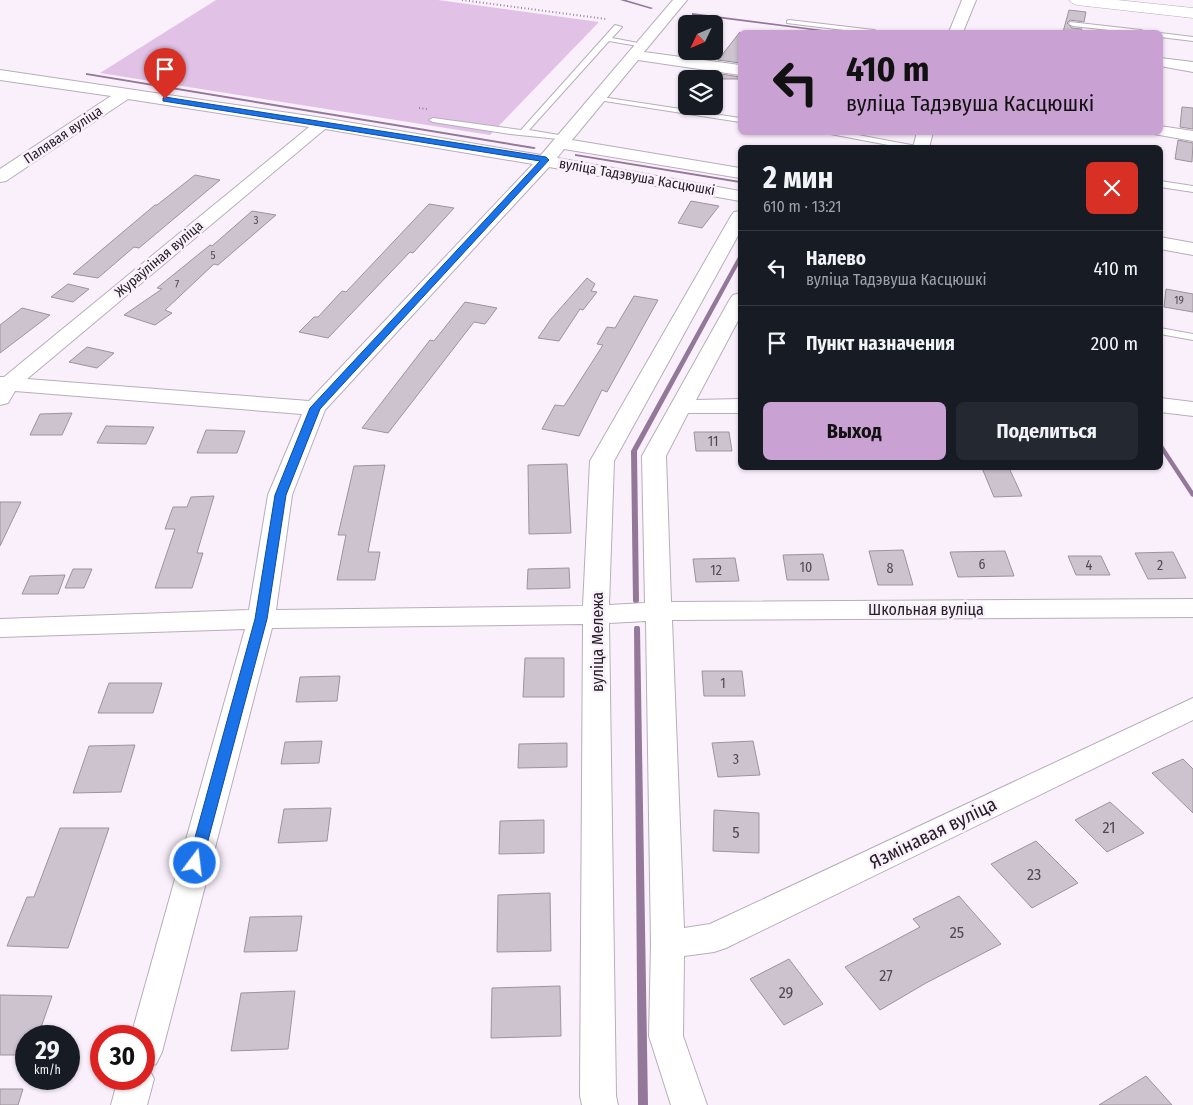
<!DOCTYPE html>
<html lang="ru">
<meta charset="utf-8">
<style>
:root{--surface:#171b24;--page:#242831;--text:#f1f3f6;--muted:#9ea1a6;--line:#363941;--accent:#c9a1d3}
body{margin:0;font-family:"Fira Sans Condensed",sans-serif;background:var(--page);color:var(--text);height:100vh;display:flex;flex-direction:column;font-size:19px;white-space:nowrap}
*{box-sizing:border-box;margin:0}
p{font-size:16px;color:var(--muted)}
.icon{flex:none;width:28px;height:28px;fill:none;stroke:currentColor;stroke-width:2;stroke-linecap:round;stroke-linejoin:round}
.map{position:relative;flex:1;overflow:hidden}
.sheet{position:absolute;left:738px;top:145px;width:425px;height:325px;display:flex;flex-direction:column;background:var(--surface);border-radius:8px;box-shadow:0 1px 4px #0004}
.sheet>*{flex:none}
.top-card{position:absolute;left:738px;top:30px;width:425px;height:105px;border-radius:8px;box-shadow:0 1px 4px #0004;background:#c9a1d3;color:#111;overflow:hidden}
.needle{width:32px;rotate:226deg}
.controls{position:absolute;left:678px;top:15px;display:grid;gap:10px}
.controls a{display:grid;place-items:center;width:45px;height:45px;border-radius:8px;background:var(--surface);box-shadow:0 1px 4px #0004;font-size:25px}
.speed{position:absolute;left:15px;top:1025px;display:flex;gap:10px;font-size:25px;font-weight:700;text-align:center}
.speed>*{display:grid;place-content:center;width:65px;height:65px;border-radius:50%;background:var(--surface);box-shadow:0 1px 4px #0004;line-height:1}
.speed small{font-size:12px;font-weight:400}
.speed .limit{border:8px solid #d22;background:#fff;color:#111}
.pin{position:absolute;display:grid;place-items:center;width:42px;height:42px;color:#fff;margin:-51px -21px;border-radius:50% 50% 50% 0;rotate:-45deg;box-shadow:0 0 5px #0007}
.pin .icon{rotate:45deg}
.me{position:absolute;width:55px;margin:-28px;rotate:15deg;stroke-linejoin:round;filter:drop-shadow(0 0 4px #0008)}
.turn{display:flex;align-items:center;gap:18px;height:105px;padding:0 25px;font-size:22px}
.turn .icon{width:65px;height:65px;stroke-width:2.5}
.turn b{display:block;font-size:35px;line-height:42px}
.round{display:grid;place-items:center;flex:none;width:52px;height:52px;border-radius:8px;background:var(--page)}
.head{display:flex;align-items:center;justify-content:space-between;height:85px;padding:0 25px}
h1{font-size:30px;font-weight:700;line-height:38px}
.button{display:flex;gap:10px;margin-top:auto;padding:10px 25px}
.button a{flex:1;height:58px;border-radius:8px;background:var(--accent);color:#111;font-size:20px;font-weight:700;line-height:58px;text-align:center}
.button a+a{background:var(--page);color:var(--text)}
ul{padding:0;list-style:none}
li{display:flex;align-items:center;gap:15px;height:75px;padding:0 25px;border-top:1px solid var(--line)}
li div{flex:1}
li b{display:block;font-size:19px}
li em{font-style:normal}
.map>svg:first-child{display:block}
.green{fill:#e2c1e7}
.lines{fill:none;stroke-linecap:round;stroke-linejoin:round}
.stream{fill:#947899;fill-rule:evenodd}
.building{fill:#cdc3ce;stroke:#9c939d}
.service-casing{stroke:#b7aeb9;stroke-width:2}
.minor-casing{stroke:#b7aeb9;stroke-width:2}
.tertiary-casing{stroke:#b7aeb9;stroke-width:1}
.path{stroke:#908a92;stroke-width:2;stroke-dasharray:1 2.5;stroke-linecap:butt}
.service{fill:#fff;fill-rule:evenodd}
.minor{fill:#fff;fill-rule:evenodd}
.tertiary{fill:#fff;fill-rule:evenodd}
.route{fill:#1a73e8;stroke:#114b97}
.labels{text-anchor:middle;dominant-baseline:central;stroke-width:5;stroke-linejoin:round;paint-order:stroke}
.far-number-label{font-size:11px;fill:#4f4a50}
.far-street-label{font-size:14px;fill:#252226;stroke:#faf0fc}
.number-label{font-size:14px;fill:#4f4a50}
.street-label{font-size:16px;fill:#252226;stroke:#faf0fc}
.near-number-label{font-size:16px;fill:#4f4a50}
.near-street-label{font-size:19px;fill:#252226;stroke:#faf0fc}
</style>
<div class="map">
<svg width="1193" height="1105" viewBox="0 0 1193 1105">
<rect width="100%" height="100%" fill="#faf0fc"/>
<path class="green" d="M216,0H438L599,22L490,135L100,73Z"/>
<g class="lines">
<path class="stream" d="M620,0H626L653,8L651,9Z
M692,13L831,31L833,32H827L693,15H692Z
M86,73L534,147L536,148L534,149L87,75H86Z
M575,154L740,181V183L576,156H575Z
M738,257H740V262L637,451L639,601L638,603H634L633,601L631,451Z
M1160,443L1162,444L1193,491V497L1191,496L1160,449Z
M635,626H639L640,628L648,1105H638L634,628Z"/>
</g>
<path class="building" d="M1069,10L1086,12L1084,22L1070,20L1067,23L1072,28L1082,29L1081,32H1063Z
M740,32V63L718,60Z
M709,72L740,77V79H704Z
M1182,107L1193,108V129L1180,127Z
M1178,140L1193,143L1192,162L1175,159Z
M195,175L220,180L139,248L134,247L98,278L73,274L155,205H157Z
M691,201L719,206L702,228L678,223Z
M429,204L454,208L413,253L410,252L328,338L299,332L314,317H318L342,291L346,292Z
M252,211L276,215L218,265L214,264L165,310L172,313L155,325L124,315L162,289L157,288L210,245L212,246Z
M587,278L595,284L591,291L597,292L583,310L580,309L559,341L538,338L551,319Z
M68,284L89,289L73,302L51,297Z
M1166,289L1193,294V312L1164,307Z
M634,296L658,300L607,392L602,390L579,436L542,429L555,405L564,406L603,345L597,344L607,327L615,328Z
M465,302L497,308L485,324L474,322L388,433L362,428L430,340L434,341Z
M22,308L50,315L0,353V325Z
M87,347L114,353L97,368L69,362Z
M72,413L62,435H30L40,414Z
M106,426L154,427L146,444L97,443Z
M206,430L245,431L237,453H197Z
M694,432H729L732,451H696Z
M567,464L571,533L529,534L528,465Z
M385,465L368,552H380L375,580H337L346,535H338L354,466Z
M982,468H1009L1022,496L994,497Z
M214,496L197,553H203L192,588H155L175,529H165L173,507H187L191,497Z
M0,502H21L0,546Z
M903,550L913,585H878L869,551Z
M1005,551L1014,576L958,577L950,552Z
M1173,552L1186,578L1148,579L1135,553Z
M823,554L829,580H787L783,555Z
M1068,556H1101L1110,575H1076Z
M735,558L739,581L696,582L693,559Z
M569,568L570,588L527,589L528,569Z
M73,569H92L84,588H65Z
M65,575L58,594H22L30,576Z
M525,658H564V697H523Z
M702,671H742L745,696H704Z
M340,676L337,701L296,702L300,677Z
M109,683H162L153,713H98Z
M322,741L319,763L281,764L285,742Z
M753,741L760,775L718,777L712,743Z
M567,743V767L518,768L519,744Z
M135,745L121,792L73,793L89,746Z
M1183,759L1193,769V813L1152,773Z
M1110,802L1144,833L1107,852L1075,820Z
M331,808L327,841L278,843L284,809Z
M714,810L759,813V853L713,851Z
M544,820V853L499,854L500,821Z
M60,828H109L68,948L7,946L27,897H34Z
M1036,841L1078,883L1032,908L991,864Z
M550,893L551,951L497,952L498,895Z
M959,896L1001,944L926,983L880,1010L845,967L920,927L913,919Z
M302,916L297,951L244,952L250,917Z
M789,959L823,1004L784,1025L750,979Z
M560,986L561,1036L491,1038L492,988Z
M295,991L288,1049L231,1051L241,993Z
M0,995L52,996L38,1036H26V1055H0Z
M1146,1076L1172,1105H1099Z
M0,1089H23L18,1105H0Z"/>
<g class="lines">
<defs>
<path id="service" d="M789,20L874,30L878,32H860L787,23V21Z
M1070,22L1141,30L1145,32H1127L1073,26L1069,24Z
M615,25L622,27L612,38L648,45L644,47L609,41L529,130L565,136L569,138L568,140L510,134L433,122L429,120L433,118L521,130Z
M1160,33L1193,37V41L1160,37Z
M595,96L740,118V122L598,100H595Z
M820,132H842L927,148H904Z
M1160,181L1193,186V192L1160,187Z
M1160,328L1193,334V340L1160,334Z"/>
<path id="minor" d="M673,0H687L644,52L740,65V75L638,60L572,140L740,168V178L564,149L557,158L740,191V201L549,167L325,410L292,495L276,610L583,606L590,461L731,216L734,212L740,211V232L614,461L609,605L645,603L642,456L730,299L733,295L740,293V317L696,400L740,399V413H688L666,456L671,602L1193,599V617L672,620L684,928L710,924L1193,698V720L726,948L714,952L684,956L683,1036L707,1105H671L649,1036L651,944L646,621L609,623L616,1096L618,1105H582L580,1096L583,624L272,628L162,1052L156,1064L148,1067L154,1079L147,1105H111L118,1079H144V1036H131L245,629L0,637V619L249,610L268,495L302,414L15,391L8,403L0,405V377H4L309,127L128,99L6,181L0,182V169L111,96L0,80V70L323,118L541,155ZM325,129L533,164L309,401L27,379Z
M962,0H976L963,32H949Z
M1160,58L1193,62V72L1160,66Z
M1160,126L1193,131V141L1154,134L1153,132H1160Z
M917,132H933L929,148H913Z
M1160,237L1193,243V255L1160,249Z
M1160,398L1193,402V416L1160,412Z"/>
<path id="tertiary" d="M1069,0H1117L1193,8V18L1077,5L1072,3Z"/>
</defs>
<use href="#service" class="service-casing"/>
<use href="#minor" class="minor-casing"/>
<use href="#tertiary" class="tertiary-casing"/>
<path class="path" d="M462,0L606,19
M419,108L427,109"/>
<use href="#service" class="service"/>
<use href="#minor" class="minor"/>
<use href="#tertiary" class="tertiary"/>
</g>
<path class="route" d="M165,97L546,157L549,160L320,409L286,495L267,619L202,863L200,868L195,869L190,868L188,863L255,619L275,495L310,408L540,161L163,101V98Z"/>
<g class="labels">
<g class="far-number-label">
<text x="256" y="220">3</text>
<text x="213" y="255">5</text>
<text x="177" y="284">7</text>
<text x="1179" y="300">19</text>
</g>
<g class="far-street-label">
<text transform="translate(63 135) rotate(-34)">Палявая вуліца</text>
<text transform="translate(637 177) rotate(10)">вуліца Тадэвуша Касцюшкі</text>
<text transform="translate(159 259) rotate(-40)">Жураўліная вуліца</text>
</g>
<g class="number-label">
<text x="713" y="441">11</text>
<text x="982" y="564">6</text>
<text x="1089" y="565">4</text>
<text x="1160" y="565">2</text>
<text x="806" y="567">10</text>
<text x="890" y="568">8</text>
<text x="716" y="570">12</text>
<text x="723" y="683">1</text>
<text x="736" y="759">3</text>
</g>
<g class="street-label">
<text x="926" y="609">Школьная вуліца</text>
<text transform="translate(597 642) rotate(-90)">вуліца Мележа</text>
</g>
<g class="near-number-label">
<text x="1109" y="827">21</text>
<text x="736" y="832">5</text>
<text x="1034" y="874">23</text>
<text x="957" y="932">25</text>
<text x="886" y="975">27</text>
<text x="786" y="992">29</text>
</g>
<g class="near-street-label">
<text transform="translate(933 833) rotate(-26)">Язмінавая вуліца</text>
</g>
</g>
</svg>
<div class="controls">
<a><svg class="needle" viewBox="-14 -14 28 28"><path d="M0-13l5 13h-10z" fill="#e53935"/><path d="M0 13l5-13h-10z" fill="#9ea1a6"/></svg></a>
<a><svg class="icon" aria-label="layers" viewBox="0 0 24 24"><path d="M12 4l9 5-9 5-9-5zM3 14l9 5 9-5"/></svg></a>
</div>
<div class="speed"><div>29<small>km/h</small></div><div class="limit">30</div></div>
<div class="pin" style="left:165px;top:99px;background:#d93025"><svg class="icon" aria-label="arrive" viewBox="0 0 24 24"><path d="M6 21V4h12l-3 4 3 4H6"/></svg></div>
<svg class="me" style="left:195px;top:863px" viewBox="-20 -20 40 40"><circle r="17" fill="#1a73e8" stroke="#fff" stroke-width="3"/><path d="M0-11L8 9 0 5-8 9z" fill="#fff"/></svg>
<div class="top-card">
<div class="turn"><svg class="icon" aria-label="left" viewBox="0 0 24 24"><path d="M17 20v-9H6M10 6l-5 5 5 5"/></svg><div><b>410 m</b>вуліца Тадэвуша Касцюшкі</div></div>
</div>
<section class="sheet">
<div class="head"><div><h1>2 мин</h1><p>610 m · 13:21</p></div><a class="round" style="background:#d93025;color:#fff"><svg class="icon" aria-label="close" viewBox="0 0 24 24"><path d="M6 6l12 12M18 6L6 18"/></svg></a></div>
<ul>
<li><svg class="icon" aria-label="left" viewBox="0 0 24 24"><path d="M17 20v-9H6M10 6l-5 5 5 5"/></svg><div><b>Налево</b><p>вуліца Тадэвуша Касцюшкі</p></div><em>410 m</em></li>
<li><svg class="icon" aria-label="arrive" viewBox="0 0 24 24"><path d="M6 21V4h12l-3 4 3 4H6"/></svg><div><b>Пункт назначения</b></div><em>200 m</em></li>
</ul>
<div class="button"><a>Выход</a><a>Поделиться</a></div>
</section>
</div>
